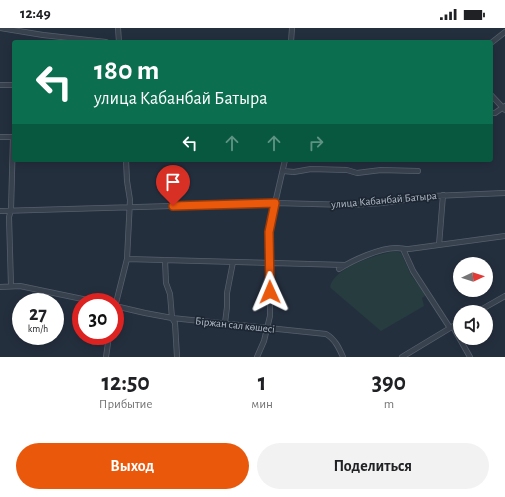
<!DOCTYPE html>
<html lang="ru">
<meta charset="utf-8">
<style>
:root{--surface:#fff;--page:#f2f2f2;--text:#202124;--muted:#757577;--accent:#ea580c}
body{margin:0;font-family:"Alegreya Sans",sans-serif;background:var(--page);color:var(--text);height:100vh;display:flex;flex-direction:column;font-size:15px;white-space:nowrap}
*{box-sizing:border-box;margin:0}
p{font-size:13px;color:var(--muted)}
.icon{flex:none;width:22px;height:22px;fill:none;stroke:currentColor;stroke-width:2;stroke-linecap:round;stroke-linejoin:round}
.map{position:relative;height:329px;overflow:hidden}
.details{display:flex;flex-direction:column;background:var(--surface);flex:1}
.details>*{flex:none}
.banner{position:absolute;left:12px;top:12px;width:481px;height:122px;border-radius:4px;box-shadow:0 2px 10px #0003;background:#0b6e4f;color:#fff;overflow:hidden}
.needle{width:26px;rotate:86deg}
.fabs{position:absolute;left:453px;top:229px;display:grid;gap:8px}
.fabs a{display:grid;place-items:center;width:40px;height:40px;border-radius:50%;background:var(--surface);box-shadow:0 2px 10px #0003;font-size:20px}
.speed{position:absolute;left:12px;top:265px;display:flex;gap:8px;font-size:20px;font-weight:700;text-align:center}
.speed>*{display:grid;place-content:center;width:52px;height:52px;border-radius:50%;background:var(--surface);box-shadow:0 2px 10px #0003;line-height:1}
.speed small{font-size:10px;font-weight:400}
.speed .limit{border:6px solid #d22;background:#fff;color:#111}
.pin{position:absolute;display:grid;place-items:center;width:34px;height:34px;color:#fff;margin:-41px -17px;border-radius:50% 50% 50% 0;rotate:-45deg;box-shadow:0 0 4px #0007}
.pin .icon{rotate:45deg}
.me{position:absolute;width:44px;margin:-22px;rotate:359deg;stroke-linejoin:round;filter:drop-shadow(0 0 3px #0008)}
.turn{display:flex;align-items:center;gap:14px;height:84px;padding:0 16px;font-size:18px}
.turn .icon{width:52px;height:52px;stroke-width:2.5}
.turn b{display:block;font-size:28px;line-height:34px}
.lanes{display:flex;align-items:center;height:38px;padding:0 16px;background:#0003;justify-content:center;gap:20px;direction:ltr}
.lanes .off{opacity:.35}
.eta{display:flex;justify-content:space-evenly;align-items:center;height:68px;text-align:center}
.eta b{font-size:24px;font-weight:700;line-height:28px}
.primary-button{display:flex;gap:8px;margin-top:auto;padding:8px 16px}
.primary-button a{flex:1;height:46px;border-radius:24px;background:var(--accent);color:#fff;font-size:16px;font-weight:700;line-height:46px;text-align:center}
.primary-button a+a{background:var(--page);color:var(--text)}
.status{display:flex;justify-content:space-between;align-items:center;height:28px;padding:0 20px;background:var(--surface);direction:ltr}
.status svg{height:11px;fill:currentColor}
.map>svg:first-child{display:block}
.green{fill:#263c3f}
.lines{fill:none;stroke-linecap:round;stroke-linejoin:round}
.minor-casing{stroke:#565f6c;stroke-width:6}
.minor{stroke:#38414e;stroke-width:4.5}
.route-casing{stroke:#983908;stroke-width:10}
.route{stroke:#ea580c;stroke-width:7}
.labels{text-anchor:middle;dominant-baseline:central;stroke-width:3.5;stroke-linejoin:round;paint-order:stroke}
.street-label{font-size:11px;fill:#b4bcc9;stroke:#1d2633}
</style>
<div class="status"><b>12:49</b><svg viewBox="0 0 49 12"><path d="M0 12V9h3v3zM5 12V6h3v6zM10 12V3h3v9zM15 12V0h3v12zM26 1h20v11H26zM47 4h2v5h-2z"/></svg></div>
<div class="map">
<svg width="505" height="329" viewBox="0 0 505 329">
<rect width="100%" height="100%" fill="#242f3e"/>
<path class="green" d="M396,223L401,225L411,247L426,267L422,270L424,278L381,303L333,262L330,259C334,239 378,226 396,223Z"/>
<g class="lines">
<defs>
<path id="minor" d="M0,0L43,7L106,14
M118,0L119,14
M291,14L292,0
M491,15L505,4
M0,57H14
M491,67L505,82
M491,85H495L505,78
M0,109H14
M283,143L294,144L311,141L347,142L357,145L381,142L418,143
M0,183L275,175L350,177L382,175L433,168L505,165
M439,217L443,167
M403,221L413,243L450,300
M127,231L346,237
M165,232L166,255L170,266L172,290L175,295L177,329
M339,241C353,232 380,220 396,220C400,220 404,221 409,221L505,208
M11,258L9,189L11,182L13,109
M0,259L20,258L97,274
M115,278L145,285L172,290L326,306C335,311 339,320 343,329
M115,279L127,231L130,172L127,153L126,132
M477,284L505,268
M225,295L227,279V265L233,234
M453,299L470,329
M106,329L109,308
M257,329L264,313L270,288V197L285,132
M402,329L460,294"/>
</defs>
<use href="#minor" class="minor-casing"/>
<use href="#minor" class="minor"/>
</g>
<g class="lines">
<defs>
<path id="route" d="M173,178L275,175L269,204L270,264"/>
</defs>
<use href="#route" class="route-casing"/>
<use href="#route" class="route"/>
</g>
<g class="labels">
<g class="street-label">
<text transform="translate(384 172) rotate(-5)">улица Кабанбай Батыра</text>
<text transform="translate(235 297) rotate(6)">Біржан сал көшесі</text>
</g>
</g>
</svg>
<div class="fabs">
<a><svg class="needle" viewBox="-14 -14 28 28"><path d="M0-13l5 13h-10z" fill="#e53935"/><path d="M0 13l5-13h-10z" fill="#757577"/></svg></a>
<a><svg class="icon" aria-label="sound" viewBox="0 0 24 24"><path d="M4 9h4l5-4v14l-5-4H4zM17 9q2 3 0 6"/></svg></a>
</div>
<div class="speed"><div>27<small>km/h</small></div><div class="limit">30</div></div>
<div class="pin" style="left:173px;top:178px;background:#d93025"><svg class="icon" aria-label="arrive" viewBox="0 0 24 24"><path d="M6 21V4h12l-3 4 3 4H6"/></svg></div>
<svg class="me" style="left:270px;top:264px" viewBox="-20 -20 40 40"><path d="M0-17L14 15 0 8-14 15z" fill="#ea580c" stroke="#fff" stroke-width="4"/></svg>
<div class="banner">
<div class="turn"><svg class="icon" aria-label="left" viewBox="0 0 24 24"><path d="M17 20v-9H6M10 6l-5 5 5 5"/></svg><div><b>180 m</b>улица Кабанбай Батыра</div></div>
<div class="lanes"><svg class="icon" aria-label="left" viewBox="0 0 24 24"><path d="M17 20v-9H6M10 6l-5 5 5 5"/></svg><svg class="icon off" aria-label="ahead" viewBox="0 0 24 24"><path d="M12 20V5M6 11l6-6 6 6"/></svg><svg class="icon off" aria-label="ahead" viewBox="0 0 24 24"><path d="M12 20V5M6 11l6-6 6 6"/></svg><svg class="icon off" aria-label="right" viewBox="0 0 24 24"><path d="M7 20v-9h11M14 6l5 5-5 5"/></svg></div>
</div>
</div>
<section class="details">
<div class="eta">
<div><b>12:50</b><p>Прибытие</p></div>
<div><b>1</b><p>мин</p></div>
<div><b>390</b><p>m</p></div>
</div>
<div class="primary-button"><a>Выход</a><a>Поделиться</a></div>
</section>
